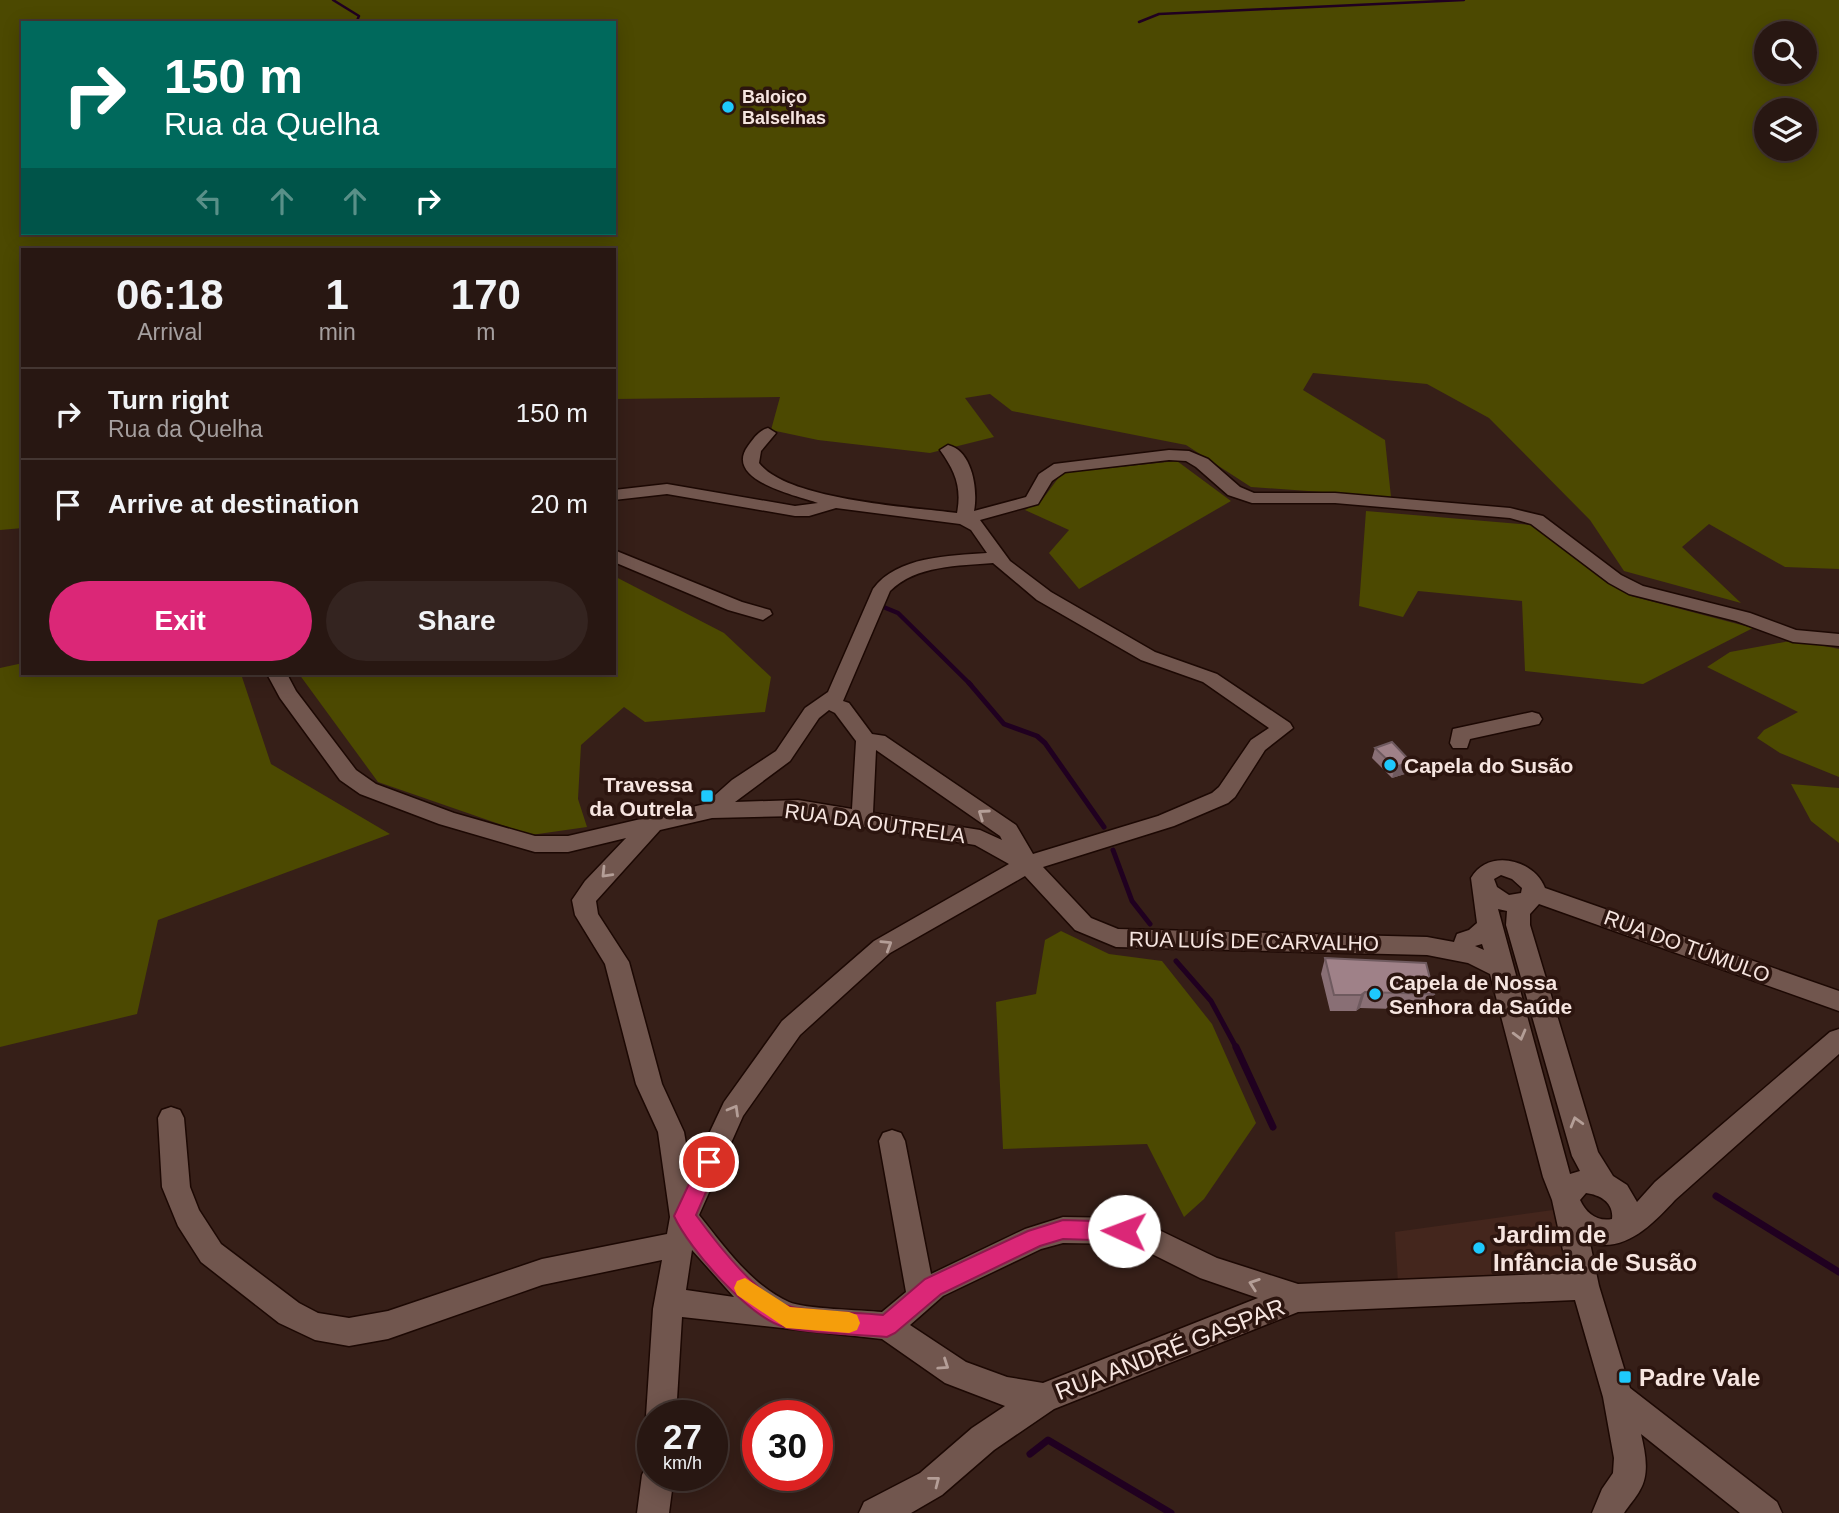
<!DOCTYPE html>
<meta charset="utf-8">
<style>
:root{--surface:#281712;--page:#342420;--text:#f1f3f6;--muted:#a59f9f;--line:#443632;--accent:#db2777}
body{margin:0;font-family:Helvetica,sans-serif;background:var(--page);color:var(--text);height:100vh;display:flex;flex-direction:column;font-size:26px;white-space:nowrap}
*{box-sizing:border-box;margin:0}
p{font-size:23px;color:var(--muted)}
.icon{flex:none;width:38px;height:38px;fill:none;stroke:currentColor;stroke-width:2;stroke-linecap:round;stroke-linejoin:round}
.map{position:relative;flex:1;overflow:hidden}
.details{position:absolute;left:21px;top:248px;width:595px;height:427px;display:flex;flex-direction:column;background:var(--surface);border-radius:0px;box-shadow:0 4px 18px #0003,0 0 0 2px var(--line)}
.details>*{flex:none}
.guide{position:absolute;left:21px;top:21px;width:595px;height:214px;border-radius:0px;box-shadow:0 4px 18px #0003,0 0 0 2px var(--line);background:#00695c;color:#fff;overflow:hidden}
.tools{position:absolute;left:1754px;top:21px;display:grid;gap:14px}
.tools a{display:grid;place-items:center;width:63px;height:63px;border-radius:50%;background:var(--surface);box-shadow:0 4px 18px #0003,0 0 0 2px var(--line);font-size:35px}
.speed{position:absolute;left:637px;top:1400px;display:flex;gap:14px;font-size:35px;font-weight:700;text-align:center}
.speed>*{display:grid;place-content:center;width:91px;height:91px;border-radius:50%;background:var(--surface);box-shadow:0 4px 18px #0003,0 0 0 2px var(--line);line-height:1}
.speed small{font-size:18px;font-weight:400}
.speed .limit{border:10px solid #d22;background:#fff;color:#111}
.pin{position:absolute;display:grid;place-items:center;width:60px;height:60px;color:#fff;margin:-30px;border:4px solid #fff;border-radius:50%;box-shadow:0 2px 7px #0007}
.me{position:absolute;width:77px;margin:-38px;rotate:272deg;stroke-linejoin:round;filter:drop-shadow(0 0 5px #0008)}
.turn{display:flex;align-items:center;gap:24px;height:147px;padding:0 28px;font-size:32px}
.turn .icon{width:91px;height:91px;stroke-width:2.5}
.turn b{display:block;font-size:49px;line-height:60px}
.lanes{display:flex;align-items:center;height:66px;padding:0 28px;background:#0003;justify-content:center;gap:35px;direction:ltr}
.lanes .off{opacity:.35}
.eta{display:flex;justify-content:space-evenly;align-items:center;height:119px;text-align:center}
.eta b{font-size:42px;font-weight:700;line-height:49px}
.button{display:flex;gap:14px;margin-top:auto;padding:14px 28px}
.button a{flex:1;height:80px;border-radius:42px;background:var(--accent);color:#fff;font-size:28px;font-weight:700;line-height:80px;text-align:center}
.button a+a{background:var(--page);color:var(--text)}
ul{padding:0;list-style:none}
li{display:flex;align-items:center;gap:21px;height:91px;padding:0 28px;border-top:2px solid var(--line)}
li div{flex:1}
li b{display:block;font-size:26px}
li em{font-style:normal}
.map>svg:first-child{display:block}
.built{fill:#44261d}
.green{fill:#4c4901;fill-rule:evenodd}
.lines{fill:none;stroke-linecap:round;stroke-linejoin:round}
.stream-far3{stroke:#200020;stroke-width:2.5}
.stream-far2{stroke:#200020;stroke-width:4.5}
.stream-far1{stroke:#200020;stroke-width:5}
.stream{stroke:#200020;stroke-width:7}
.minor-casing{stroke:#1c0803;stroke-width:3}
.minor{fill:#71564e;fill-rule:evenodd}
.wall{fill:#896f75}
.shaded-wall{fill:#6f5a5f}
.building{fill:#9f8188;stroke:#6f5a5f;stroke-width:2}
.oneway{stroke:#b49e97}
.route{fill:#db2777;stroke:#8e194d;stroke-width:2}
.slow{fill:#f59e0b}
.poi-dot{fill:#1ec9fd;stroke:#2c150f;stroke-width:2.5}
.labels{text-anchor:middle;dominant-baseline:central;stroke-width:7;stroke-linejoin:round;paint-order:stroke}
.far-poi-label{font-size:18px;font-weight:bold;fill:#f6e5e0;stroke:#2c150f;text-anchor:start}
.poi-label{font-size:21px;font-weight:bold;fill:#f6e5e0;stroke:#2c150f;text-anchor:start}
.street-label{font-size:21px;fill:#f6e5e0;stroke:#2c150f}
.near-poi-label{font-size:24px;font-weight:bold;fill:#f6e5e0;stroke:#2c150f;text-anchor:start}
.near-street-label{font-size:24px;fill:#f6e5e0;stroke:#2c150f}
</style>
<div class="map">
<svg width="1839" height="1513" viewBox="0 0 1839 1513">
<rect width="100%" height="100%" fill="#361f18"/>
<path class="built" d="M1553,1210L1566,1263L1560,1270L1471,1280L1398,1283L1395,1232Z"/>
<path class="green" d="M0,0H1839V569L1785,567L1709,524L1682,547L1741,603L1624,571L1590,520L1489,418L1427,384L1313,373L1303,390L1385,440L1391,497L1251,487L1186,445L1012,411L990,394L965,398L994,437L930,453L818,440L771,430L780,397L614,399V250H23V528L0,530ZM23,23H614V233H23ZM1766,33H1804V72H1766ZM1766,110H1804V149H1766Z
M1177,461L1231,501L1079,589L1049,553L1069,530L1025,510L1042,500L1062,473Z
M1366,511L1531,525L1631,596L1753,628L1643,684L1525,671L1522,601L1418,591L1403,617L1359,606Z
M614,576L724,633L771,677L765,712L645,722L624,707L581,745L578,799L587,827L531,835L378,782L299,674H614Z
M1795,640L1839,649V777L1780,753L1757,738L1764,730L1798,712L1707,667L1730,652Z
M23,663V674H241L271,764L390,834L158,920L137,1014L0,1047V668Z
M1791,784L1839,788V843L1811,821Z
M1061,931L1109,954L1162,961L1212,1024L1256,1123L1204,1199L1184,1217L1147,1144L1003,1149L996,1002L1036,994L1045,940Z"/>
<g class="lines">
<path class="stream-far3" d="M333,0L359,16L356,23
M1139,22L1159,14L1464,0"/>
<path class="stream-far2" d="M881,606L898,613L971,685"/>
<path class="stream-far1" d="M969,683L1004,724L1037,736L1045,743L1104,827
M1113,850L1132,901L1150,924
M1176,961L1211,1001L1237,1049"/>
<path class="stream" d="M1236,1047L1273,1127
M1716,1196L1839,1272
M1030,1454L1048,1440L1171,1513"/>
<defs>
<path id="minor" d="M768,428L776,433L761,451L759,463C788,500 911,507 957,513C962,487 955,471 940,450L948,445C973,451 978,491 974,511L1026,497L1039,474L1054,464L1169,450L1189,451L1208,459L1240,487L1254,493H1335L1510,508L1543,516L1621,575L1643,586L1750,613L1796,630L1839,634V646L1793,642L1736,621L1629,594L1609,583L1531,524L1510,518L1335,503H1252L1228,495L1196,467L1186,461L1169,460L1065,472L1052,481L1038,504L980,520L1010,561L1051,592L1155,652L1217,674L1290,723L1293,728L1265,750L1235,797L1228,803L1174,826L1043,867L1091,918L1118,929L1427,937L1454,942L1457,934L1469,930L1477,923L1471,878C1488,848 1534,859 1545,888L1839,991V1011L1539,904L1530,914V925L1598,1152L1613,1176L1627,1185L1637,1202L1655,1182L1830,1032L1839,1029V1054L1675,1200C1653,1224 1625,1253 1590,1243L1599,1286L1630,1388L1777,1502L1782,1513H1740L1641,1434C1645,1452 1650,1473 1640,1490C1636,1498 1629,1505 1624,1513H1592L1602,1489L1613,1473L1614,1458L1603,1397L1575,1300L1298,1312L1054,1409L994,1450L942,1495L911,1513H859L864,1502L920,1473L972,1428L1005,1406L945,1383L882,1339L682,1317L676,1416H653V1428L646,1416L653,1309L662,1260L542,1285L388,1339L349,1346L315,1340L279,1323L201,1262L178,1226L162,1187L158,1118L162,1110L171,1107L180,1110L184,1118L190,1187L199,1210L221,1244L299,1303L318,1313L349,1318L388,1311L542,1259L667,1234L670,1217L658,1132L636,1084L605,964L575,915L572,900L585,881L626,838L568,852H535L439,824L360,794L340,780L280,698L267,674H287L296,691L356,770L376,784L454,813L535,836H568L705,804L732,780L776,751L805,708L828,692L873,589C897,556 949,556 987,553L971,530L960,524L836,508L809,516H795L667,494L614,500V490L667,484L795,506L818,503C797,496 723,480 748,446C753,439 759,430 768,428ZM993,563L1037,600L1141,660L1203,682L1269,728L1251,740L1219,787L1212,793L1158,816L1033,854L1016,825L885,736L872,734L849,703L843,701L890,591C916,565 959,566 993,563ZM829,710L835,713L856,741L852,809L798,800L735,802L790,761L819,718ZM876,750L1000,836L1002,840L980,830L873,813ZM798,816L975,845L1009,864L874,941L782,1021L724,1102L691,1172L684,1132L662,1084L629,962L598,914L596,901L660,830L712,818ZM1501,875L1512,879L1522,888L1521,893L1509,895L1497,887L1494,879ZM1025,876L1075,930L1116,947L1427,955L1468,963L1490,974L1543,1177L1552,1200L1568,1273L1298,1284L1217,1258L1159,1230L1124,1218L1063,1217L1025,1229L931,1274L905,1141L901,1133L892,1130L883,1133L879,1141L906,1292L882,1312C863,1310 803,1309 789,1302C751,1285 724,1246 699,1215L743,1116L800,1035L890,953ZM1498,909L1507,911L1506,925L1572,1156L1580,1171L1570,1174ZM1482,944L1484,950L1475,946ZM1586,1193C1601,1195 1614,1203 1612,1219C1597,1222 1586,1213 1580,1200ZM1063,1243L1124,1244L1142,1249L1200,1278L1258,1298L1043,1383L1007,1377L966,1362L910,1325L943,1296L1041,1249ZM692,1250L734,1297L686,1290Z
M614,550L742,602L770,610L772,614L763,620L728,610L614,562Z
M1532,712L1539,714L1542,719L1539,724L1470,739L1467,748H1453L1450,743L1453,729Z
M653,1461V1475H674L669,1513H637L642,1475L647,1464Z"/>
</defs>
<use href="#minor" class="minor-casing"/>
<use href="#minor" class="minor"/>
</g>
<path class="wall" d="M1375,748L1408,773L1392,778L1372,758Z
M1325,958L1434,994L1429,1010L1360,1008L1356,1011H1330L1321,974Z"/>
<path class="shaded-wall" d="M1411,762L1408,773L1392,778L1395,767Z
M1365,992L1360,1008L1356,1011L1361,995Z"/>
<path class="building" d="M1392,742L1411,762L1395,767L1375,748Z
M1325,958L1426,963L1434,994L1365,992L1361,995H1334Z"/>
<defs><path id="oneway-chevron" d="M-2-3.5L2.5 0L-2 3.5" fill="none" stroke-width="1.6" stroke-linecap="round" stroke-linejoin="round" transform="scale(1.75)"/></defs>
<g class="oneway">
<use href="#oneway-chevron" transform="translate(983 814) rotate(-145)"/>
<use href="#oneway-chevron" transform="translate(606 873) rotate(134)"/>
<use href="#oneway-chevron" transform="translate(887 945) rotate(-32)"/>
<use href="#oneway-chevron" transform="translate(1520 1035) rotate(75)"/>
<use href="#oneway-chevron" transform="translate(734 1110) rotate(-60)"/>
<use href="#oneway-chevron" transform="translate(1576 1122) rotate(-106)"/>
<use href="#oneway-chevron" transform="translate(1254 1284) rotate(-161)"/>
<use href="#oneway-chevron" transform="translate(944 1365) rotate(34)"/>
<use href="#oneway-chevron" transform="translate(935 1481) rotate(-38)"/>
</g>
<path class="route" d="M709,1153L716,1156L719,1162L696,1215C715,1241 759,1300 792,1307C821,1313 854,1312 883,1315L925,1279L1028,1231L1063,1220L1124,1222L1131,1225L1134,1231L1131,1238L1124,1241L1063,1239L1040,1246L941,1294L895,1333L887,1337C858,1334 810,1334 784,1327C749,1317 689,1249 674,1216L702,1156Z"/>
<path class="slow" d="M745,1278L790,1307L849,1312L857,1315L860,1323L857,1330L849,1333L786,1328L737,1295L734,1288L737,1281Z"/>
<g class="poi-dot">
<circle cx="728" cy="107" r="7"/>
<circle cx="1390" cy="765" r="7"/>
<rect x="700" y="789" width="14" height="14" rx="3.5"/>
<circle cx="1375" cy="994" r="7"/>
<circle cx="1479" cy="1248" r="7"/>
<rect x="1618" y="1370" width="14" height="14" rx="3.5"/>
</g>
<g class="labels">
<g class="far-poi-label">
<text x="742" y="97">Baloiço<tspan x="742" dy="21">Balselhas</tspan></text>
</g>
<g class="poi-label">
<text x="1404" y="765">Capela do Susão</text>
<text x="693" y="784" text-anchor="end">Travessa<tspan x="693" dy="24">da Outrela</tspan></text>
<text x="1389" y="982">Capela de Nossa<tspan x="1389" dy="24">Senhora da Saúde</tspan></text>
</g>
<g class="street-label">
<text transform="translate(875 823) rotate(8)">RUA DA OUTRELA</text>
<text transform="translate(1254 941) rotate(1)">RUA LUÍS DE CARVALHO</text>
<text transform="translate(1687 946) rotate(20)">RUA DO TÚMULO</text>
</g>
<g class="near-poi-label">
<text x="1493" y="1234">Jardim de<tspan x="1493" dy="28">Infância de Susão</tspan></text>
<text x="1639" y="1377">Padre Vale</text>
</g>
<g class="near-street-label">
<text transform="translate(1170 1349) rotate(-21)">RUA ANDRÉ GASPAR</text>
</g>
</g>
</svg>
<div class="tools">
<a><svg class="icon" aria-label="search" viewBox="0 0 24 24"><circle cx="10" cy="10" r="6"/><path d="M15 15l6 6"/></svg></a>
<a><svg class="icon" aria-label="layers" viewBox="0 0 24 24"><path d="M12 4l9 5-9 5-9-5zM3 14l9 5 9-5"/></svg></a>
</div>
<div class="speed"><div>27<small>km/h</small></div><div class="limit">30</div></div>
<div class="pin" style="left:709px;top:1162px;background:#d93025"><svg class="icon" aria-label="arrive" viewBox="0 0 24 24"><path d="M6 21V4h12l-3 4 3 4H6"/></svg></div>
<svg class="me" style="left:1124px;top:1231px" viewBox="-20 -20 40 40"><circle r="19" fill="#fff"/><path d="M0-13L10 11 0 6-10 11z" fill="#db2777"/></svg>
<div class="guide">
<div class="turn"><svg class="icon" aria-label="right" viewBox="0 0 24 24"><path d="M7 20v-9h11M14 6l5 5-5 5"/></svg><div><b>150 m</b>Rua da Quelha</div></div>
<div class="lanes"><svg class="icon off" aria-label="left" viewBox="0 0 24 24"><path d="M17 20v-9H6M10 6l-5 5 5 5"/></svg><svg class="icon off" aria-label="ahead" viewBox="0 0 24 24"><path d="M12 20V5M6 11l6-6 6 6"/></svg><svg class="icon off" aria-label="ahead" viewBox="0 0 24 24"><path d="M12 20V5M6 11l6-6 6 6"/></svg><svg class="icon" aria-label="right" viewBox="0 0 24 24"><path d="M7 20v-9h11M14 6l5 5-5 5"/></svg></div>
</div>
<section class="details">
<div class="eta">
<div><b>06:18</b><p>Arrival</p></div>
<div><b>1</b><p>min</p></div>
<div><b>170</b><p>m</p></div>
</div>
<ul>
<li><svg class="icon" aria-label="right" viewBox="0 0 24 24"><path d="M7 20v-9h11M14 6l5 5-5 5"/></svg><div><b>Turn right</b><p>Rua da Quelha</p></div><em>150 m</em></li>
<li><svg class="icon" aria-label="arrive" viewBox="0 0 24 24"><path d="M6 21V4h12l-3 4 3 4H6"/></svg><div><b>Arrive at destination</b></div><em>20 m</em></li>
</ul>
<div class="button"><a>Exit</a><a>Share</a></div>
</section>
</div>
